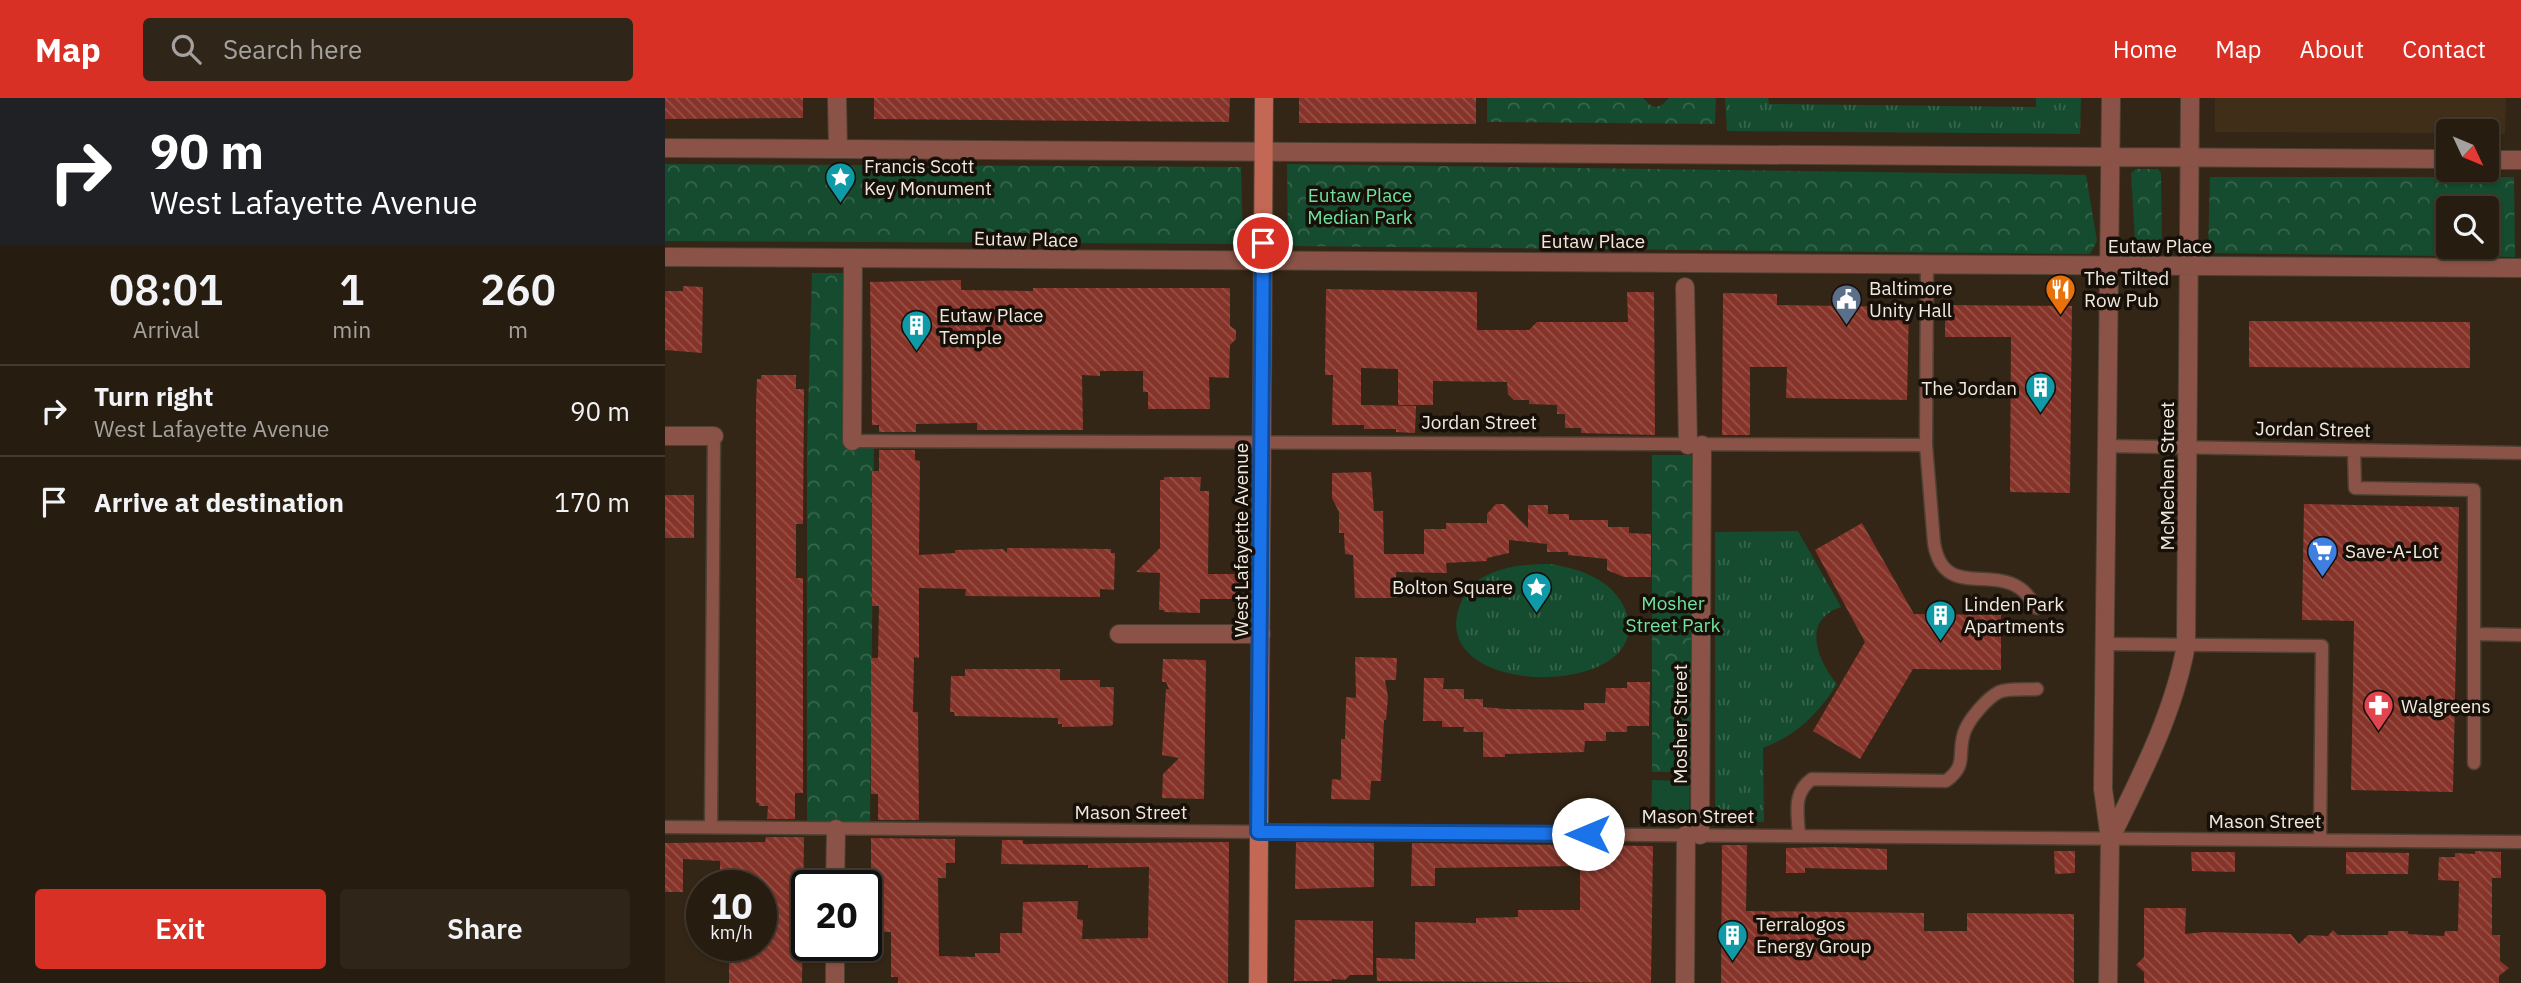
<!DOCTYPE html>
<style>
:root{--surface:#271c10;--page:#2f2519;--text:#f1f3f6;--muted:#a4a19f;--line:#433a30;--accent:#d93025}
body{margin:0;font-family:"IBM Plex Sans",sans-serif;background:var(--page);color:var(--text);height:100vh;display:flex;flex-direction:column;font-size:26px;white-space:nowrap}
*{box-sizing:border-box;margin:0}
p{font-size:23px;color:var(--muted)}
.icon{flex:none;width:38px;height:38px;fill:none;stroke:currentColor;stroke-width:2;stroke-linecap:round;stroke-linejoin:round}
.map{position:relative;flex:1;overflow:hidden}
.side{display:flex;flex-direction:column;background:var(--surface);width:665px}
.side>*{flex:none}
.hud{background:#202124;color:#fff;overflow:hidden}
.needle{width:46px;rotate:134deg}
.buttons{position:absolute;left:1771px;top:21px;display:grid;gap:14px}
.buttons a{display:grid;place-items:center;width:63px;height:63px;border-radius:7px;background:var(--surface);box-shadow:0 2px 5px #0004,0 0 0 2px var(--line);font-size:35px}
.speed{position:absolute;left:21px;top:772px;display:flex;gap:14px;font-size:35px;font-weight:700;text-align:center}
.speed>*{display:grid;place-content:center;width:91px;height:91px;border-radius:50%;background:var(--surface);box-shadow:0 2px 5px #0004,0 0 0 2px var(--line);line-height:1}
.speed small{font-size:18px;font-weight:400}
.speed .limit{border:4px solid #111;border-radius:10px;background:#fff;color:#111}
.pin{position:absolute;display:grid;place-items:center;width:60px;height:60px;color:#fff;margin:-30px;border:4px solid #fff;border-radius:50%;box-shadow:0 2px 7px #0007}
.me{position:absolute;width:77px;margin:-38px;rotate:270deg;stroke-linejoin:round;filter:drop-shadow(0 0 5px #0008)}
.turn{display:flex;align-items:center;gap:24px;height:147px;padding:0 35px;font-size:32px}
.turn .icon{width:91px;height:91px;stroke-width:2.5}
.turn b{display:block;font-size:49px;line-height:60px}
.eta{display:flex;justify-content:space-evenly;align-items:center;height:119px;text-align:center}
.eta b{font-size:42px;font-weight:600;line-height:49px}
.action{display:flex;gap:14px;margin-top:auto;padding:14px 35px}
.action a{flex:1;height:80px;border-radius:7px;background:var(--accent);color:#fff;font-size:28px;font-weight:600;line-height:80px;text-align:center}
.action a+a{background:var(--page);color:var(--text)}
ul{padding:0;list-style:none}
li{display:flex;align-items:center;gap:21px;height:91px;padding:0 35px;border-top:2px solid var(--line)}
li div{flex:1}
li b{display:block;font-size:26px}
li em{font-style:normal}
header{display:flex;align-items:center;gap:42px;box-sizing:border-box;height:98px;padding:0 35px;background:var(--accent);color:#fff}
header strong{font-size:33px}
nav{display:flex;gap:38px;margin-inline-start:auto;font-size:24px}
.search{width:490px;height:63px;background:var(--page);display:flex;align-items:center;gap:18px;box-sizing:border-box;padding:0 24px;border-radius:7px;color:var(--muted);font-size:26px}
main{display:flex;flex:1;min-height:0}
.map>svg:first-child{display:block}
.built{fill:#412e19}
.grass{fill:url(#grass-tufts)}
.park{fill:url(#park-crowns);fill-rule:evenodd}
.garden{fill:#154b2e}
.building{fill:url(#building-back-hatch)}
.lines{fill:none;stroke-linecap:round;stroke-linejoin:round}
.service-casing{stroke:#4e4132;stroke-width:15}
.pedestrian-casing{stroke:#4e4132;stroke-width:20}
.minor-casing{stroke:#4e4132;stroke-width:20}
.tertiary-casing{stroke:#4e4132;stroke-width:20}
.secondary-casing{stroke:#4e4132;stroke-width:20}
.service{stroke:#8b5347;stroke-width:12}
.pedestrian{stroke:#8b5347;stroke-width:18}
.minor{stroke:#8b5347;stroke-width:18}
.tertiary{stroke:#8b5347;stroke-width:18}
.secondary{stroke:#c26855;stroke-width:18}
.route-casing{stroke:#114b97;stroke-width:18}
.route{stroke:#1a73e8;stroke-width:12}
.labels{text-anchor:middle;dominant-baseline:central;stroke-width:7;stroke-linejoin:round;paint-order:stroke}
.poi-label{font-size:19px;fill:#f1e8de;stroke:#161009;text-anchor:start}
.park-label{font-size:19px;fill:#6fe39f;stroke:#161009}
.street-label{font-size:19px;fill:#f1e8de;stroke:#161009}
</style>
<header>
<strong>Map</strong>
<div class="search"><svg class="icon" aria-label="search" viewBox="0 0 24 24"><circle cx="10" cy="10" r="6"/><path d="M15 15l6 6"/></svg>Search here</div>
<nav><a>Home</a><a>Map</a><a>About</a><a>Contact</a></nav>
</header>
<main>
<section class="side">
<div class="hud">
<div class="turn"><svg class="icon" aria-label="right" viewBox="0 0 24 24"><path d="M7 20v-9h11M14 6l5 5-5 5"/></svg><div><b>90 m</b>West Lafayette Avenue</div></div>
</div>
<div class="eta">
<div><b>08:01</b><p>Arrival</p></div>
<div><b>1</b><p>min</p></div>
<div><b>260</b><p>m</p></div>
</div>
<ul>
<li><svg class="icon" aria-label="right" viewBox="0 0 24 24"><path d="M7 20v-9h11M14 6l5 5-5 5"/></svg><div><b>Turn right</b><p>West Lafayette Avenue</p></div><em>90 m</em></li>
<li><svg class="icon" aria-label="arrive" viewBox="0 0 24 24"><path d="M6 21V4h12l-3 4 3 4H6"/></svg><div><b>Arrive at destination</b></div><em>170 m</em></li>
</ul>
<div class="action"><a>Exit</a><a>Share</a></div>
</section>
<div class="map">
<svg width="1856" height="885" viewBox="0 0 1856 885">
<defs>
<pattern id="grass-tufts" width="24" height="20" patternUnits="userSpaceOnUse" patternTransform="scale(1.75)"><rect width="24" height="20" fill="#154b2e"/><path d="M3 7l-1-3M5 7V3M7 7l1-3M15 17l-1-3M17 17v-4M19 17l1-3" fill="none" stroke="#38654c"/></pattern>
<pattern id="park-crowns" width="20" height="18" patternUnits="userSpaceOnUse" patternTransform="scale(1.75)"><rect width="20" height="18" fill="#154b2e"/><path d="M2 6a3 3 0 1 1 6 0M12 15a3 3 0 1 1 6 0" fill="none" stroke="#38654c"/></pattern>
<pattern id="building-back-hatch" width="6" height="6" patternUnits="userSpaceOnUse" patternTransform="scale(1.75)"><rect width="6" height="6" fill="#86342a"/><path d="M-1 5l2 2M0 0l6 6M5-1l2 2" fill="none" stroke="#985148"/></pattern>
</defs>
<rect width="100%" height="100%" fill="#342616"/>
<path class="built" d="M1550,0H1841L1840,36H1822V33H1783V35L1550,34Z"/>
<path class="grass" d="M1060,0H1103L1104,6L1371,9V0H1416L1415,36L1062,33Z
M1133,433L1176,509C1136,522 1152,562 1172,586C1153,616 1132,637 1098,650L1099,724L1050,723V434Z
M886,466C915,471 947,481 960,511C997,602 758,603 795,507C808,470 853,466 886,466Z"/>
<path class="park" d="M822,0H978C988,12 994,11 1004,0H1051L1050,26L822,24Z
M0,66L576,69L578,146L0,143Z
M622,66L1421,77L1432,143L1425,156L623,148Z
M1471,71H1493L1496,75L1497,145L1496,150L1488,157L1474,150L1470,143L1466,75Z
M1545,79H1849L1850,159L1543,155ZM1783,110H1822V149H1783Z
M147,175H185V336L209,343L205,723L142,724V352Z
M987,357H1030V674H987Z"/>
<path class="garden" d="M987,682L1025,683L1024,726L986,725Z"/>
<path class="building" d="M0,0H138V20L0,21Z
M209,0H565L564,24L209,21Z
M634,0H811V26L634,25Z
M296,182V192L368,193V190H565V228L571,232V241L565,247L564,280L544,279L545,311H483V294H478V273H435V278L417,277L418,332H312V325L251,326V334H214V327H207L205,184Z
M18,188L38,189L37,255L0,252V193H18Z
M661,191L812,194V232H864L872,224H963L962,194H989L990,337L916,335V330H900V316H892V307L864,306V302H849L843,296L842,284L768,283V307H733V271L696,270V307L751,308L750,335L731,334V331H699V327H667L668,277H660Z
M1058,195L1112,196V207L1244,209L1242,302L1121,300L1122,269H1085V337H1057Z
M1280,207L1407,208L1405,395L1345,394L1346,239H1280Z
M1584,223L1805,224V270L1584,269Z
M96,277H131V291H139L138,426H131V480H138V695H130V721H102L103,708H94V705H91V306L92,281H96Z
M214,352H250V362L255,363L254,457L290,455V452L338,451L342,455V450L446,451V455H450L449,492L435,491V499L300,498L301,491L254,490V560L249,559L248,614H253L254,722H213V696H206V560H213L214,508H207V373H214Z
M706,374L709,413H718L719,456H759V431H781V425H822V416L831,406H839L863,430V407H883V416H904V422H943V429H964V435L986,436V479H959L942,472V461L903,457V454H882V446L844,442V455L822,460V463L781,465L782,475L731,474L732,500H690L688,457L680,456L679,435H674V414L667,400V375Z
M499,379H536L535,393H544L543,476H574V501H535V515L499,514V512H494L495,475L471,474L495,450V382H499Z
M0,397H29V440H0Z
M1639,406L1794,409L1788,694L1686,692L1689,523L1637,522Z
M1197,425L1249,516L1336,517V572L1248,571L1195,661L1148,633L1200,544L1150,452Z
M690,559L732,560L731,582H720L723,599L721,622H719L716,683H706L705,702L666,701L667,681L676,682V641H680L681,599L691,600Z
M498,561L540,562L541,564L539,701L497,700L498,676L514,660L497,657L501,591H504L501,584H497Z
M300,571H395V582H435V589H449L448,626L446,628L397,629V626H393V620L290,618L289,614H285L286,578H300Z
M759,580H779L778,591H799V601H818V609L841,611L919,612V605H940L941,590H962V584H985L984,628H962V634H941V643H920L919,654L840,656V659H818V634H798L799,629H777V623H758Z
M101,739H139L137,885H64V860H68L69,847H96V788H61V777H55V763L18,761V794H0V745L100,744Z
M206,740L290,741V765H281V780H273L274,858L310,859V855H335V835H357L358,804L413,803L412,821L418,822L417,841L483,840L484,769L423,770V767L336,766L337,742H358V746L564,744L563,885H233V879H226V834H206Z
M631,744L709,745V789L630,791Z
M747,745L988,748L986,885L712,883L711,860L750,861V824L811,825V820L853,819V812H915V768L770,770V788H746Z
M1057,747H1082L1081,813L1259,815V833H1302V815L1409,816V885H1056Z
M1165,749L1222,751V772L1140,770V775H1121V750Z
M1389,753H1410V775L1390,776Z
M1810,753L1836,754V780H1827V837H1835V863L1844,870L1834,878V885H1479V874L1471,867L1479,859V810H1521L1520,836L1540,834L1626,836L1634,846L1643,837L1663,838L1668,832L1673,837H1723V833H1743V836L1779,838L1780,833H1793L1794,783L1773,782L1774,759H1790V755L1810,756Z
M1526,754H1570V774L1527,773Z
M1681,754L1744,755L1743,776H1681Z
M630,822L708,823V877H685L680,882L667,881V883H629Z"/>
<g class="lines">
<defs>
<path id="service" d="M187,343L1261,347L1262,167
M1261,347L1269,445C1278,499 1322,470 1353,489C1362,494 1366,502 1372,510
M1440,348L1856,355
M1689,353L1690,390L1809,392V665
M1809,536L1856,537
M1439,546L1657,548L1655,742
M0,729L1856,744
M46,729L49,338
M1134,738C1133,716 1127,695 1147,681L1281,683C1303,667 1292,657 1299,635C1303,622 1322,600 1334,594C1344,590 1361,592 1372,591"/>
<path id="pedestrian" d="M1020,189L1023,347
M1035,737L1037,347"/>
<path id="minor" d="M172,0L173,51
M0,338H49
M187,343L188,160
M454,536H596
M170,788L171,731
M170,885V847
M1020,885L1021,737"/>
<path id="tertiary" d="M0,50L1783,61
M1822,62H1856
M0,159L1856,170
M1445,741C1475,680 1509,615 1521,547L1525,0
M1443,885L1445,741L1438,691L1446,0"/>
<path id="secondary" d="M593,885L599,0"/>
</defs>
<use href="#service" class="service-casing"/>
<use href="#pedestrian" class="pedestrian-casing"/>
<use href="#minor" class="minor-casing"/>
<use href="#tertiary" class="tertiary-casing"/>
<use href="#secondary" class="secondary-casing"/>
<use href="#service" class="service"/>
<use href="#pedestrian" class="pedestrian"/>
<use href="#minor" class="minor"/>
<use href="#tertiary" class="tertiary"/>
<use href="#secondary" class="secondary"/>
</g>
<g class="lines">
<defs>
<path id="route" d="M598,145L593,734L923,736"/>
</defs>
<use href="#route" class="route-casing"/>
<use href="#route" class="route"/>
</g>
<defs>
<symbol id="sight-pin" viewBox="-11 -11 22 30"><path d="M0 17L-7.5 6A9.5 9.5 0 1 1 7.5 6Z" fill="#0f9aa8" stroke="#161009"/><path d="M0-6L1.8-2.2L6-1.7L2.9 1.2L3.7 5.4L0 3.3L-3.7 5.4L-2.9 1.2L-6-1.7L-1.8-2.2Z" fill="#fff"/></symbol>
<symbol id="restaurant-pin" viewBox="-11 -11 22 30"><path d="M0 17L-7.5 6A9.5 9.5 0 1 1 7.5 6Z" fill="#e8710a" stroke="#161009"/><path d="M-5-6h1v4h1v-4h1v4h1v-4h1v5L-1.5 .5V6h-2V.5L-5-1ZM5-6V6H3V1.5H1.5Q1.5-4 5-6Z" fill="#fff"/></symbol>
<symbol id="civic-pin" viewBox="-11 -11 22 30"><path d="M0 17L-7.5 6A9.5 9.5 0 1 1 7.5 6Z" fill="#5c6f8a" stroke="#161009"/><path d="M-.6-6.5H3V-4.5H.6V-3L4-1V1h2V6H-6V1h2V-1L-.6-3ZM-1.2 2.5V6h2.4V2.5Z" fill="#fff"/></symbol>
<symbol id="building-pin" viewBox="-11 -11 22 30"><path d="M0 17L-7.5 6A9.5 9.5 0 1 1 7.5 6Z" fill="#0f9aa8" stroke="#161009"/><path d="M-4-6H4V6H1V3H-1V6H-4ZM-2.5-4.3h1.7v1.8h-1.7ZM.8-4.3h1.7v1.8H.8ZM-2.5-1h1.7V.8h-1.7ZM.8-1h1.7V.8H.8Z" fill="#fff"/></symbol>
<symbol id="supermarket-pin" viewBox="-11 -11 22 30"><path d="M0 17L-7.5 6A9.5 9.5 0 1 1 7.5 6Z" fill="#3f7fe0" stroke="#161009"/><path d="M-6-5.5h2.5l.6 2H6L4.5 2H-2.5L-4.4-4H-6ZM-1.5 3.2a1.3 1.3 0 1 0 .1 0ZM3 3.2a1.3 1.3 0 1 0 .1 0Z" fill="#fff"/></symbol>
<symbol id="pharmacy-pin" viewBox="-11 -11 22 30"><path d="M0 17L-7.5 6A9.5 9.5 0 1 1 7.5 6Z" fill="#e0444e" stroke="#161009"/><path d="M-2-6h4v4h4v4h-4v4h-4v-4h-4v-4h4Z" fill="#fff"/></symbol>
</defs>
<g fill-rule="evenodd">
<use href="#sight-pin" x="158" y="62" width="35" height="47"/>
<use href="#restaurant-pin" x="1378" y="174" width="35" height="47"/>
<use href="#civic-pin" x="1164" y="184" width="35" height="47"/>
<use href="#building-pin" x="234" y="210" width="35" height="47"/>
<use href="#building-pin" x="1358" y="272" width="35" height="47"/>
<use href="#supermarket-pin" x="1640" y="436" width="35" height="47"/>
<use href="#sight-pin" x="854" y="472" width="35" height="47"/>
<use href="#building-pin" x="1258" y="500" width="35" height="47"/>
<use href="#pharmacy-pin" x="1696" y="590" width="35" height="47"/>
<use href="#building-pin" x="1050" y="820" width="35" height="47"/>
</g>
<g class="labels">
<g class="poi-label">
<text x="199" y="68">Francis Scott<tspan x="199" dy="22">Key Monument</tspan></text>
<text x="1419" y="180">The Tilted<tspan x="1419" dy="22">Row Pub</tspan></text>
<text x="1204" y="190">Baltimore<tspan x="1204" dy="22">Unity Hall</tspan></text>
<text x="274" y="217">Eutaw Place<tspan x="274" dy="22">Temple</tspan></text>
<text x="1352" y="290" text-anchor="end">The Jordan</text>
<text x="1680" y="453">Save-A-Lot</text>
<text x="848" y="489" text-anchor="end">Bolton Square</text>
<text x="1299" y="506">Linden Park<tspan x="1299" dy="22">Apartments</tspan></text>
<text x="1736" y="608">Walgreens</text>
<text x="1091" y="826">Terralogos<tspan x="1091" dy="22">Energy Group</tspan></text>
</g>
<g class="park-label">
<text x="695" y="97">Eutaw Place<tspan x="695" dy="22">Median Park</tspan></text>
<text x="1008" y="505">Mosher<tspan x="1008" dy="22">Street Park</tspan></text>
</g>
<g class="street-label">
<text transform="translate(361 141) rotate(1)">Eutaw Place</text>
<text x="928" y="143">Eutaw Place</text>
<text x="1495" y="148">Eutaw Place</text>
<text x="814" y="324">Jordan Street</text>
<text transform="translate(1648 331) rotate(1)">Jordan Street</text>
<text transform="translate(1502 378) rotate(-90)">McMechen Street</text>
<text transform="translate(576 442) rotate(-90)">West Lafayette Avenue</text>
<text transform="translate(1015 626) rotate(-90)">Mosher Street</text>
<text x="466" y="714">Mason Street</text>
<text x="1033" y="718">Mason Street</text>
<text x="1600" y="723">Mason Street</text>
</g>
</g>
</svg>
<div class="buttons">
<a><svg class="needle" viewBox="-14 -14 28 28"><path d="M0-13l5 13h-10z" fill="#e53935"/><path d="M0 13l5-13h-10z" fill="#a4a19f"/></svg></a>
<a><svg class="icon" aria-label="search" viewBox="0 0 24 24"><circle cx="10" cy="10" r="6"/><path d="M15 15l6 6"/></svg></a>
</div>
<div class="speed"><div>10<small>km/h</small></div><div class="limit">20</div></div>
<div class="pin" style="left:598px;top:145px;background:#d93025"><svg class="icon" aria-label="arrive" viewBox="0 0 24 24"><path d="M6 21V4h12l-3 4 3 4H6"/></svg></div>
<svg class="me" style="left:923px;top:736px" viewBox="-20 -20 40 40"><circle r="19" fill="#fff"/><path d="M0-13L10 11 0 6-10 11z" fill="#1a73e8"/></svg>
</div>
</main>
